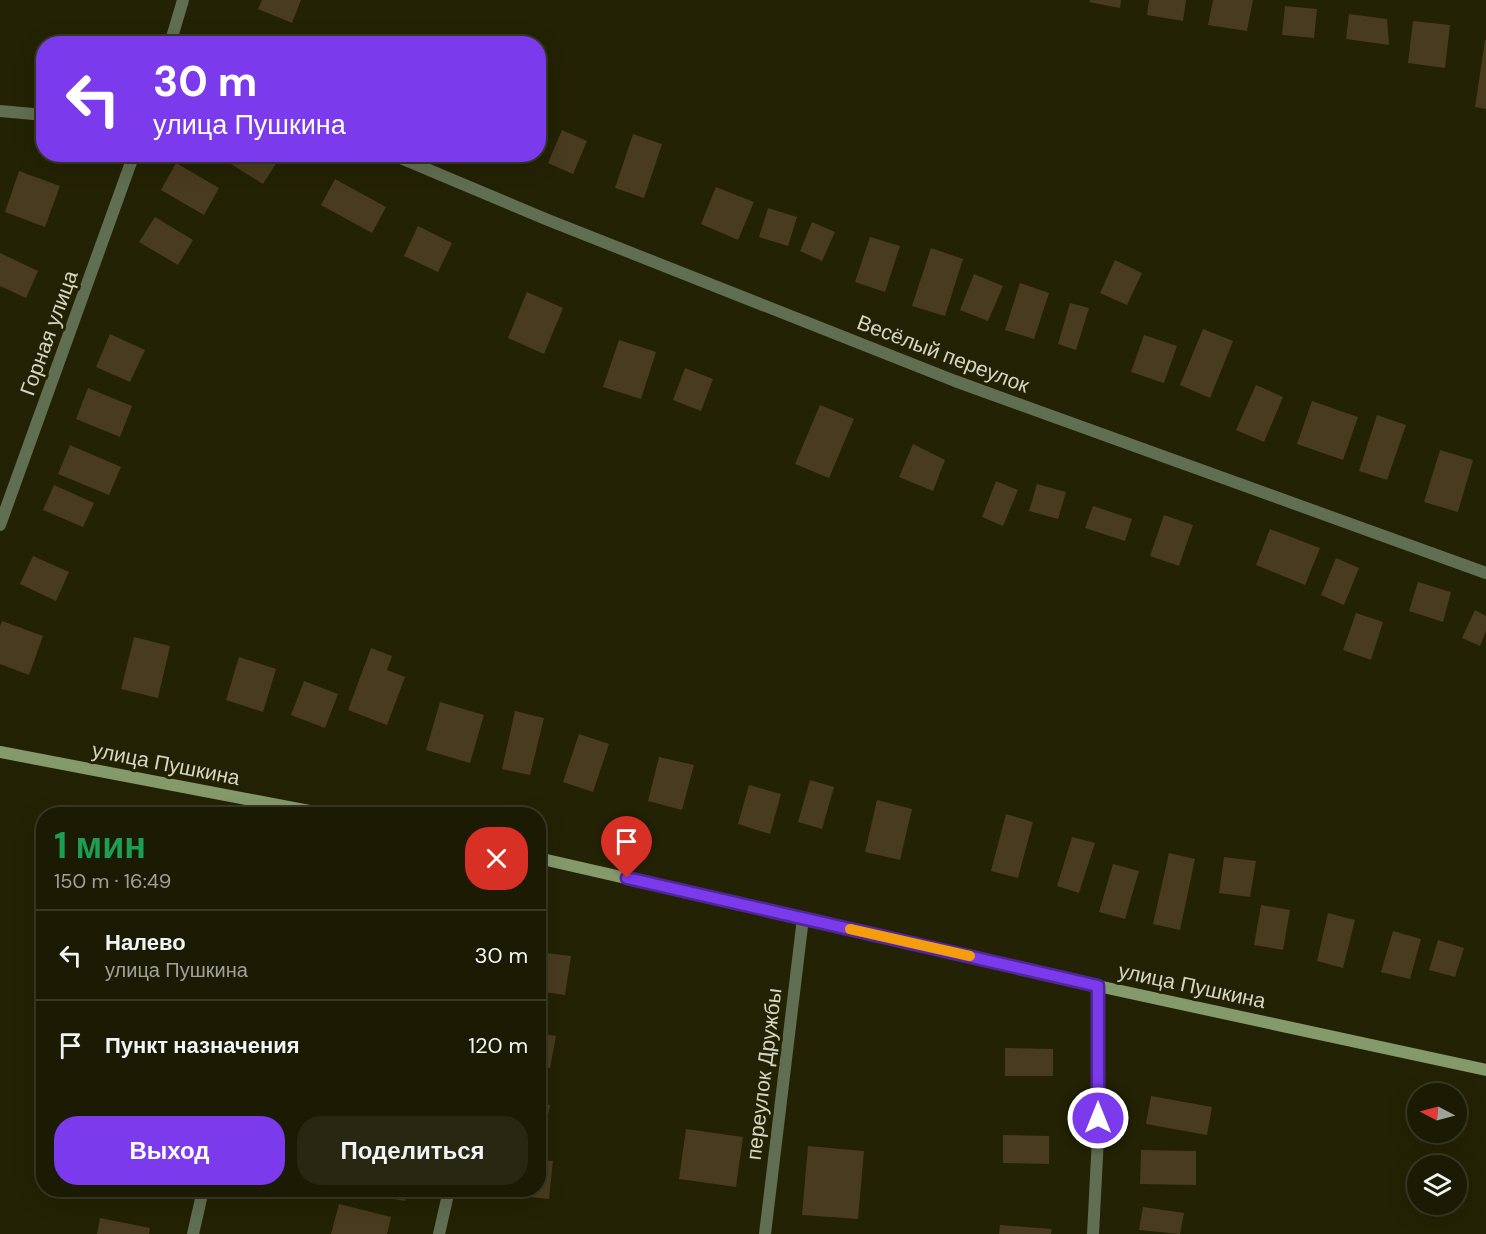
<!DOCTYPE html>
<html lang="ru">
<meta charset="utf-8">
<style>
:root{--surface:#1b1a03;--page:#282712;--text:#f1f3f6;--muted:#a0a19a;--line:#393825;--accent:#7c3aed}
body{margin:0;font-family:"DM Sans",sans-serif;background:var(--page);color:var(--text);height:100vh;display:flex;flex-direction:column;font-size:22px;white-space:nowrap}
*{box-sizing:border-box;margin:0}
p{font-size:20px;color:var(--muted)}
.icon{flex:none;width:33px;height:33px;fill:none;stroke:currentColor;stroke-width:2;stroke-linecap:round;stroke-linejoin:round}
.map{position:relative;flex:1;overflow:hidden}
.sheet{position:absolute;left:36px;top:807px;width:510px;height:390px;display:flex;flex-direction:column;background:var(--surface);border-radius:24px;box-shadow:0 6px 24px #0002,0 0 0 2px var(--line)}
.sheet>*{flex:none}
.hud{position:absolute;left:36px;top:36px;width:510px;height:126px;border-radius:24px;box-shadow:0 6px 24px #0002,0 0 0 2px var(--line);background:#7c3aed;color:#fff;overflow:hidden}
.needle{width:39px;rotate:276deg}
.controls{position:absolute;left:1407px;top:1083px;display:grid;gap:12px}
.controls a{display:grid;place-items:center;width:60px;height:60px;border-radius:50%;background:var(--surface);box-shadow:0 6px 24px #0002,0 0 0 2px var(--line);font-size:30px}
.pin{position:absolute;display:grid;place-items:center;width:51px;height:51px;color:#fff;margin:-62px -26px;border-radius:50% 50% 50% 0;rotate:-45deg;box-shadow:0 0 6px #0007}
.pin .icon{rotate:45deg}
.me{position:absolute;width:66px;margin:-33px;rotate:0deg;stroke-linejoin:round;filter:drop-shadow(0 0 4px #0008)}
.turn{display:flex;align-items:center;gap:21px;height:126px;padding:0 18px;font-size:27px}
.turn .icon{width:78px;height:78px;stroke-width:2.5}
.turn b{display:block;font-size:42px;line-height:51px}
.round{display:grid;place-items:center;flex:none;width:63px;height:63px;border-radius:24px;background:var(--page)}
.headline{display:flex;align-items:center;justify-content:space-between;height:102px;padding:0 18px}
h1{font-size:36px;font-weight:700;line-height:45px;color:#1e9e55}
.button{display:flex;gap:12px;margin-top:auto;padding:12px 18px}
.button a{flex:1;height:69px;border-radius:24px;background:var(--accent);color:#fff;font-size:24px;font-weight:700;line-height:69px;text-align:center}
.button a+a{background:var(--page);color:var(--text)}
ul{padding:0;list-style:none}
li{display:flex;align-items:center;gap:18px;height:90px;padding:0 18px;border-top:2px solid var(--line)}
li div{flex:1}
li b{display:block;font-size:22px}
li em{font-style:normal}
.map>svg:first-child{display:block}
.building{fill:#493b1f}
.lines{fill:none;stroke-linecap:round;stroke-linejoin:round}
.street{stroke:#606e51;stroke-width:12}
.secondary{stroke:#849a6b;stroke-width:12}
.route-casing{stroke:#51269a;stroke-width:15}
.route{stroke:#7c3aed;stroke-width:10}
.slow{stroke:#f59e0b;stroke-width:10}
.labels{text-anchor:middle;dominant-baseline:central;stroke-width:6;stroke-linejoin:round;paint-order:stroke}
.street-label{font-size:21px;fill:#d6d6c4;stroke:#242204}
</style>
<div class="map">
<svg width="1486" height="1234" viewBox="0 0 1486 1234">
<rect width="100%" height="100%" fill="#242204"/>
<path class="building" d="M262,0H301L292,23L258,9Z
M1090,0H1121L1120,8L1089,2Z
M1149,0H1186L1183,21L1147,15Z
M1213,0H1253L1247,31L1208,25Z
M1285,6L1317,9L1314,38L1282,35Z
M1349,14L1387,19L1389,45L1346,39Z
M1413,21L1450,25L1445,68L1408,63Z
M1485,40H1486V109L1475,107Z
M562,130L587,141L573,174L548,163Z
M633,134L662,144L644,198L615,188Z
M226,154H282L263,184L223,159Z
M176,163L219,188L204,215L161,190Z
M19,171L60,186L45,227L5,212Z
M335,179L386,207L372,233L321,205Z
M716,187L754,202L738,240L701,224Z
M768,208L797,217L788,246L759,237Z
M155,217L193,240L178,265L139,242Z
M812,222L835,232L822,261L800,251Z
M418,226L452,243L438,272L404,256Z
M870,237L900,246L885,292L855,282Z
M931,248L963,259L945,316L912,306Z
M0,253L38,271L26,298L0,286Z
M1115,260L1142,273L1127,305L1100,293Z
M974,274L1003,286L988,321L960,310Z
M1020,283L1049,293L1034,339L1005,330Z
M527,292L563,308L544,354L508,338Z
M1070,303L1089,308L1076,350L1058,344Z
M1203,329L1233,341L1210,398L1180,385Z
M110,334L145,350L130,382L96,367Z
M1144,335L1177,346L1164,383L1131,372Z
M619,340L656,352L641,399L603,387Z
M685,368L713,379L701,411L673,400Z
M1256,385L1283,397L1264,442L1236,430Z
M88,388L132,406L120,437L76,419Z
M1312,401L1358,417L1343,460L1297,444Z
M820,405L854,419L829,478L795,464Z
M1377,415L1406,425L1387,480L1359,471Z
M913,444L945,460L933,491L899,477Z
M70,445L121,467L109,495L58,474Z
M1440,450L1473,460L1458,512L1424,502Z
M996,481L1018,490L1003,526L982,517Z
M1037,484L1066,492L1058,519L1029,511Z
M54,485L94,503L83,527L43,510Z
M1093,506L1132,519L1125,541L1085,528Z
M1164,515L1193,525L1179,566L1150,556Z
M1270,529L1320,548L1305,585L1256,565Z
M33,556L69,572L56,601L20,584Z
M1336,558L1359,568L1344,605L1321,595Z
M1418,582L1451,592L1443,622L1409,611Z
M1475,610L1486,616V631L1480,646L1462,638Z
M1356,613L1383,622L1371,660L1343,650Z
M2,621L43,636L29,675L0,664V626Z
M134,637L170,646L158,698L121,689Z
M371,648L392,656L387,670L405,677L387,725L348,710Z
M239,657L276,669L263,712L226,700Z
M304,681L338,694L325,728L291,715Z
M440,702L484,715L470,763L426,750Z
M515,711L544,718L530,775L502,769Z
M579,734L609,744L593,792L563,782Z
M659,757L694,765L682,810L648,801Z
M810,780L834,787L822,829L798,822Z
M749,785L781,794L770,834L738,824Z
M877,800L912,809L900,860L865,852Z
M1006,814L1033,822L1018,878L991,871Z
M1072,837L1095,843L1079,893L1057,886Z
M1169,853L1195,859L1180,930L1153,924Z
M1224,857L1256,861L1250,897L1219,893Z
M1113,864L1139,871L1125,919L1099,912Z
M1261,905L1290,910L1283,950L1254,945Z
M1328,913L1355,920L1343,968L1317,961Z
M1393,931L1421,939L1410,979L1381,972Z
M1438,940L1464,948L1455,977L1429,970Z
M538,952L571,956L565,995L538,991Z
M538,1033L556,1036L550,1068L538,1066Z
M1005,1048L1053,1049V1076H1005Z
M1151,1096L1212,1107L1207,1135L1146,1124Z
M538,1103L550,1105L543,1139L538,1138Z
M686,1129L743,1137L736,1187L679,1179Z
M1003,1135L1049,1136V1164L1003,1163Z
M808,1146L864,1151L858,1219L802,1215Z
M1141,1150L1196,1151V1185L1140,1184Z
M538,1160L553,1161L549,1199L493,1193V1190H538Z
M352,1191V1190H407L405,1201Z
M339,1204L391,1217L387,1234H331Z
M1143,1207L1184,1213L1180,1234L1139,1230Z
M100,1218L150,1228L149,1234H97Z
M1000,1225L1052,1229L1051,1234H999Z"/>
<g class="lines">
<path class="street" d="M170,44L183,0
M0,111L44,115
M391,154L548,220L955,381L1486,573
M0,525L134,154
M193,1234L203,1190
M439,1234L449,1190
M765,1234L803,918
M1093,1234L1099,1118L1098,986"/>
<path class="secondary" d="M0,752L325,814
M538,858L1098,986L1486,1070"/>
</g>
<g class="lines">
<defs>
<path id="route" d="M627,878L1098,986V1118"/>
</defs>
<use href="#route" class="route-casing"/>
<use href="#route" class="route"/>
<path class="slow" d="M850,929L970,956"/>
</g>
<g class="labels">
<g class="street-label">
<text transform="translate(49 333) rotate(-70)">Горная улица</text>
<text transform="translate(943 354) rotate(21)">Весёлый переулок</text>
<text transform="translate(166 764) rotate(11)">улица Пушкина</text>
<text transform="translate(1192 986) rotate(12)">улица Пушкина</text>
<text transform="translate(764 1074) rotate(-83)">переулок Дружбы</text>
</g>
</g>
</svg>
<div class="controls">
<a><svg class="needle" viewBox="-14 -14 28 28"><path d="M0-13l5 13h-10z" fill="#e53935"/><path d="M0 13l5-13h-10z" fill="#a0a19a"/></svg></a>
<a><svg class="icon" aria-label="layers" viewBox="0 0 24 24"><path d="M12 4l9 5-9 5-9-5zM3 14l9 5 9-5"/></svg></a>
</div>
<div class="pin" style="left:627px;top:878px;background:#d93025"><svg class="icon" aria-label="arrive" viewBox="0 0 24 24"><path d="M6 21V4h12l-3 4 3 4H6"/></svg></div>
<svg class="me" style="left:1098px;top:1118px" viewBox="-20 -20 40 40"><circle r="17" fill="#7c3aed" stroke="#fff" stroke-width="3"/><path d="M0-11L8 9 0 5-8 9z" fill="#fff"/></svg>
<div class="hud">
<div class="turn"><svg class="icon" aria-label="left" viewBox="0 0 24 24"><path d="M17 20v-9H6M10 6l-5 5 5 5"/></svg><div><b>30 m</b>улица Пушкина</div></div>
</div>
<section class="sheet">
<div class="headline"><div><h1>1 мин</h1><p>150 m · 16:49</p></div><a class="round" style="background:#d93025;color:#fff"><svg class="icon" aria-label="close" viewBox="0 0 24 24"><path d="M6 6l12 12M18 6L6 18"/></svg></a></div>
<ul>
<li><svg class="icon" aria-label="left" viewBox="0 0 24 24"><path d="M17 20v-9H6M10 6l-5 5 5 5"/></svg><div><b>Налево</b><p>улица Пушкина</p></div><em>30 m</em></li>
<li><svg class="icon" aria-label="arrive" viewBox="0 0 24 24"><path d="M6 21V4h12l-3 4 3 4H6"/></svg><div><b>Пункт назначения</b></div><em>120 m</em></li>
</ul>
<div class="button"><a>Выход</a><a>Поделиться</a></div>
</section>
</div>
